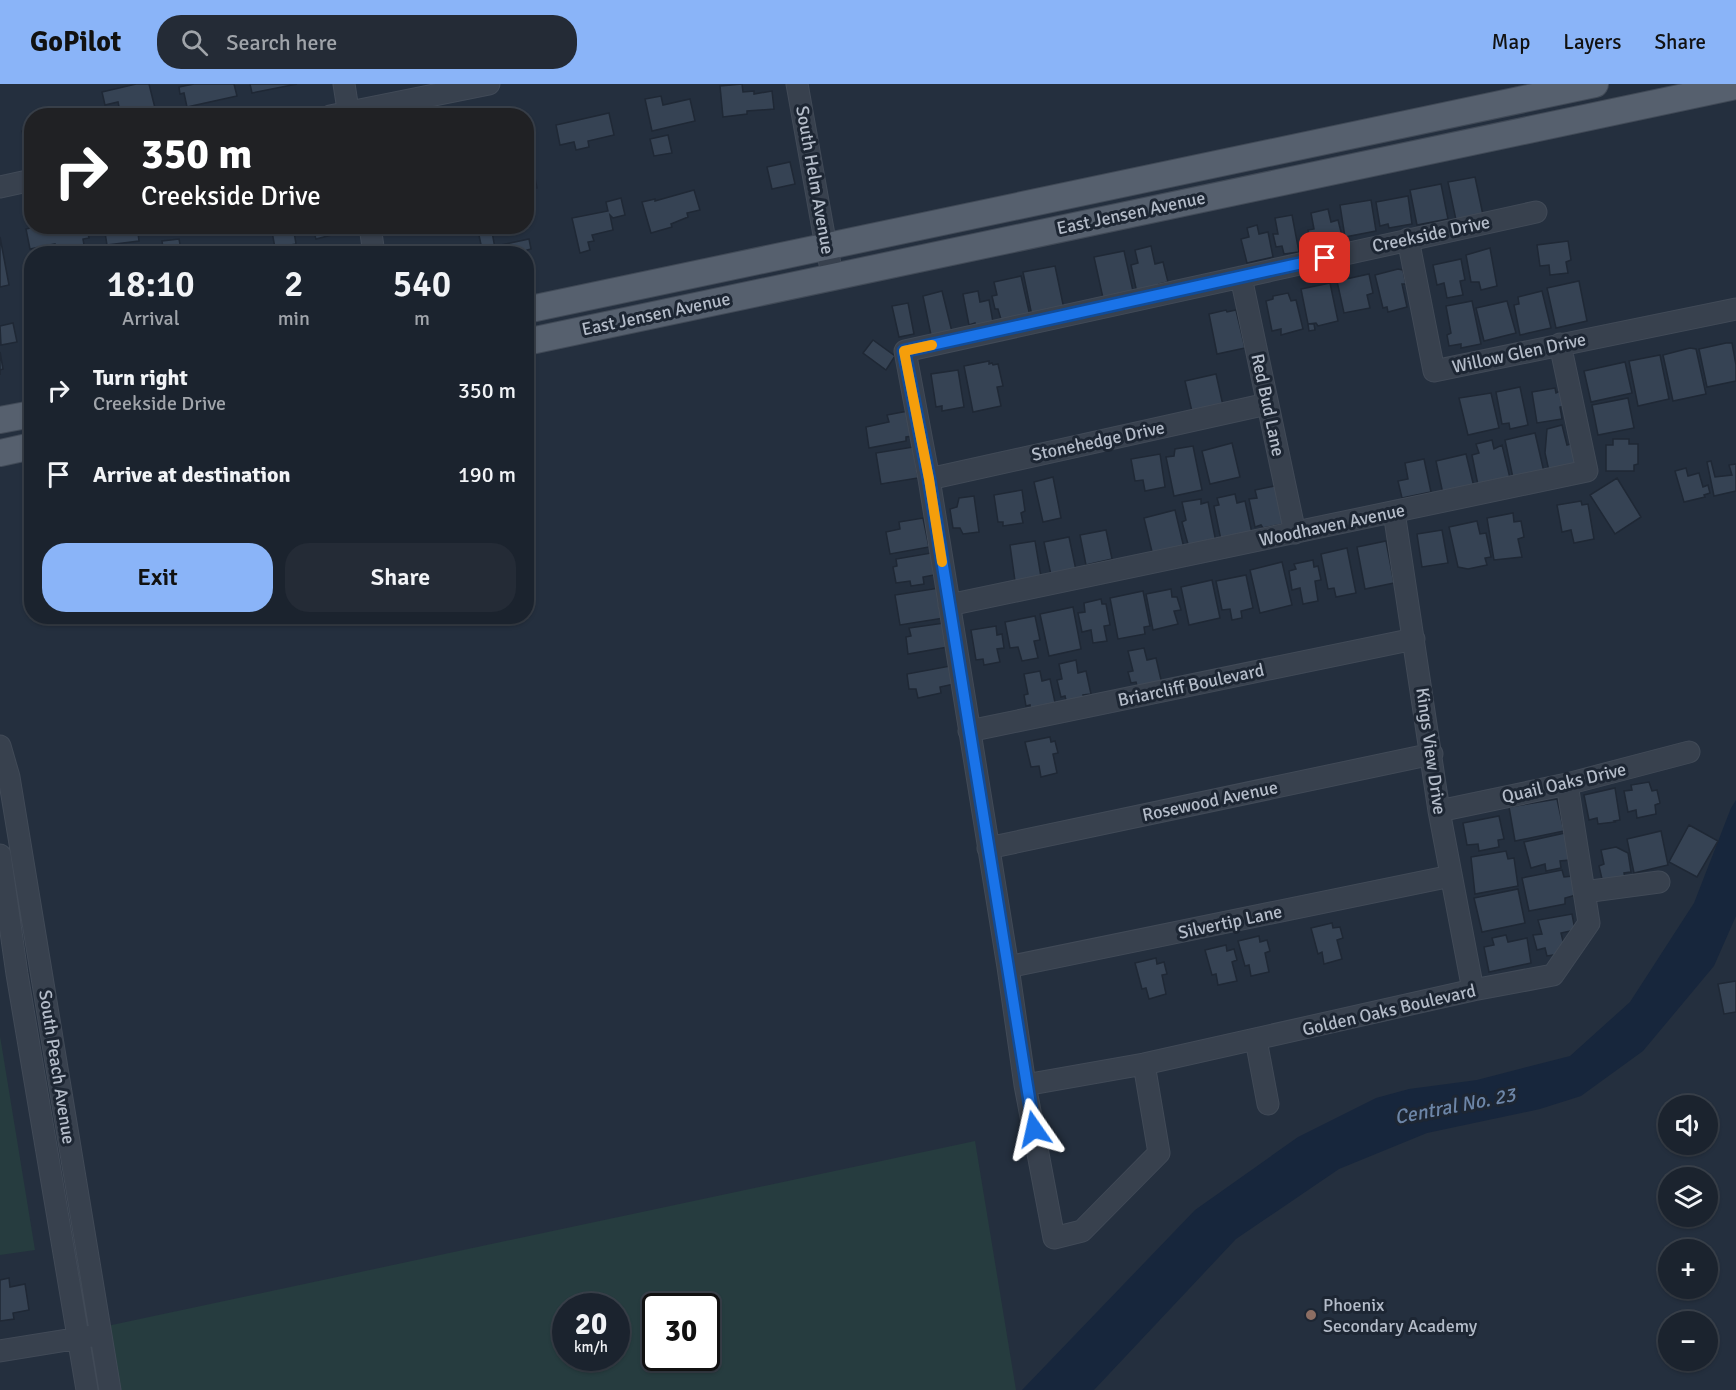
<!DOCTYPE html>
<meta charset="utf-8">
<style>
:root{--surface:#1b232e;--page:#242b36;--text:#f1f3f6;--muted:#a0a4aa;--line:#39404a;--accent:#8ab4f8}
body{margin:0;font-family:Signika,sans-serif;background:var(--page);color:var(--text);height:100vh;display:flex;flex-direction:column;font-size:22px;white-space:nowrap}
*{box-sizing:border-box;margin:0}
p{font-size:20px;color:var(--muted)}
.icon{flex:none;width:33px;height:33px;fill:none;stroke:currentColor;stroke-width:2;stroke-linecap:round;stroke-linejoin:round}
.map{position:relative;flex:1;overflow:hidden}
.drawer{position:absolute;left:24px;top:162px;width:510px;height:378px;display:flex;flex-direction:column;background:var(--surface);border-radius:24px;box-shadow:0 2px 4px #0004,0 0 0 2px var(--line)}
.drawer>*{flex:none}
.hud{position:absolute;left:24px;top:24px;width:510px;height:126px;border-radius:24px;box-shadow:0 2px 4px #0004,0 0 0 2px var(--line);background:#202124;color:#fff;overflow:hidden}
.tools{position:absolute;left:1658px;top:1011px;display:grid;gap:12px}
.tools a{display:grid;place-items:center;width:60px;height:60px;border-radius:50%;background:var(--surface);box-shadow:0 2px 4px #0004,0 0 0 2px var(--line);font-size:30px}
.speed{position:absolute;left:552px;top:1209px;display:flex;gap:12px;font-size:30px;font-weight:700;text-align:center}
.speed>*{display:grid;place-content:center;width:78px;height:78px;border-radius:50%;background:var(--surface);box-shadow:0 2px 4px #0004,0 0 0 2px var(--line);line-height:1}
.speed small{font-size:15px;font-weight:400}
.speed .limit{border:3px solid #111;border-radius:9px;background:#fff;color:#111}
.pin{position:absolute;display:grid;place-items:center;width:51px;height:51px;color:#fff;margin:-26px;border-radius:12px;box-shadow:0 3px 9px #0006}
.me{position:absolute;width:66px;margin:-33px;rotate:349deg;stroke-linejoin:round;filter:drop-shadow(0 0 4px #0008)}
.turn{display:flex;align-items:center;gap:21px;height:126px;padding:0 18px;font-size:27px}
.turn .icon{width:78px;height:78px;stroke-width:2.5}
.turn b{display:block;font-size:42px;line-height:51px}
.eta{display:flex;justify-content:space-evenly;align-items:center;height:102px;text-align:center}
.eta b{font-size:36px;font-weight:600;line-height:42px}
.cta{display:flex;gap:12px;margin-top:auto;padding:12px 18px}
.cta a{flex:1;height:69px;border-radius:24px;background:var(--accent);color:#111;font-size:24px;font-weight:600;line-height:69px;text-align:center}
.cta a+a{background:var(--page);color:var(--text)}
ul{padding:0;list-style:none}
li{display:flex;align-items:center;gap:18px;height:84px;padding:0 18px}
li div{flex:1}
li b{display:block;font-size:22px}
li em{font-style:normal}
header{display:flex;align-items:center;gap:36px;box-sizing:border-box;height:84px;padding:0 30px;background:var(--accent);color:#111}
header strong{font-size:28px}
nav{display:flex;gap:33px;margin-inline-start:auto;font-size:21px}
.search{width:420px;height:54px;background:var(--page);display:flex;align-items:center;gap:15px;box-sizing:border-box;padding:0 21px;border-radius:24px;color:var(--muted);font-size:22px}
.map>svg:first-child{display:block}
.green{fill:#263c3f;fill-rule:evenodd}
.water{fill:#17263c}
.building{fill:#364354;stroke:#1f2835;stroke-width:1.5}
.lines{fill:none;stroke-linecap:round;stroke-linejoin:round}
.minor-casing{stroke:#414a57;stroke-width:23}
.major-casing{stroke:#414a57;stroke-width:28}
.minor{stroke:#38414e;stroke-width:21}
.major{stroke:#56606e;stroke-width:26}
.route-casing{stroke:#114b97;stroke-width:15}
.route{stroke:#1a73e8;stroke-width:10}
.slow{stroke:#f59e0b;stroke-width:10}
.education-dot{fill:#8d6e63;stroke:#1d2633;stroke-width:2}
.labels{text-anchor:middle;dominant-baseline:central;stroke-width:6;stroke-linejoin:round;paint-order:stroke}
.street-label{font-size:18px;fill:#b4bcc9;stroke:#1d2633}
.poi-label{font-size:18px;fill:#b4bcc9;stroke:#1d2633;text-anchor:start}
.water-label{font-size:20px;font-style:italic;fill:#6d86a8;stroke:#1d2633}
</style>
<header>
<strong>GoPilot</strong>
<div class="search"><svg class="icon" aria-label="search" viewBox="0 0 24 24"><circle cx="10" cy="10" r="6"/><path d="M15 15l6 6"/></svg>Search here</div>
<nav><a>Map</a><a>Layers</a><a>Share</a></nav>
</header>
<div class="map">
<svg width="1736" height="1306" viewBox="0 0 1736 1306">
<rect width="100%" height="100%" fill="#242f3e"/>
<path class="green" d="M0,952L35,1166L0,1171Z
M975,1057L1016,1306H117L107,1242ZM566,1222H616V1274H566ZM656,1222H706V1274H656Z"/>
<path class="water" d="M1736,716V832L1714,882L1643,967L1581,1012L1540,1025L1427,1049L1339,1085L1236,1155L1094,1306H1022L1195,1126L1298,1053L1376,1014L1409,1005L1477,996L1570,972L1630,918L1694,819L1731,724Z"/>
<path class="building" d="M136,0H149L157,32H121L118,18L105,21L102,8Z
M194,0H234L237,12L187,23L184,9L180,10L179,3Z
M250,0H297L252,9Z
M742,0L743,8L754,7V10L772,7L774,25L747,27V30L723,33L720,2Z
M661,12L663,21L690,15L695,37L652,47L645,15Z
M609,29L614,51L588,57L589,63L576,66L574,58L560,61L556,41Z
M32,45V64L26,65L22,47Z
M668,51L672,69L654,72L650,55Z
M790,78L795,100L772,105L767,83Z
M534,90L537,104L526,106V91Z
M1475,93L1483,131L1456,136L1448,98Z
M1441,100L1448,135L1417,141L1410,106Z
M694,106L700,126L687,129L688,133L671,140L672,143L651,149L642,118L655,115V117Z
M1408,112L1412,140L1389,144L1388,140L1380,142L1376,118Z
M621,114L625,131L613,134L610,131L613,146L592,151L594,157L588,158L590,166L580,169L572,134L608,127L606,118Z
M1371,116L1376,147L1345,153L1340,121Z
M1328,125L1331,138L1338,136L1343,156L1334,158L1335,161L1318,165L1317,161L1311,163L1308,146L1314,145L1311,129Z
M1292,131L1299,168L1284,170L1282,162L1276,163L1273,150H1278L1275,134Z
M1257,141L1259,150L1268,148L1273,173L1247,179L1241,155L1249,153L1247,144Z
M39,142H55V145L81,142L82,146L87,145L89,154L83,155L85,167L57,170L55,160L30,165L26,145Z
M104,142H158V146L138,149L139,157L107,161Z
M271,142H293L296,160L275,164Z
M312,142H346L347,147L316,155Z
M477,142H491L496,170H483Z
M0,153L9,201L0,203Z
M179,155L182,170H164L162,157Z
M529,155L531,165L527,166L530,179L526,180V170H498L496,162Z
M1568,157L1571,176L1566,178L1568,189L1550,191L1549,181L1540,182L1537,161Z
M339,162L340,170H321L320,165Z
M1151,162L1155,180L1163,178L1168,198L1159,200L1160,204L1137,209L1131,181L1138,179L1135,166Z
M1490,164L1497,202L1481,206L1479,198H1471L1466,171Z
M1124,167L1133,207L1103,214L1094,173Z
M1461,175L1465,196L1460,197L1463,211L1447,214L1444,199L1437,201L1433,181Z
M1055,182L1064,225L1032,232L1023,188Z
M1398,185L1403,186L1406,200H1402L1407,223L1388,228L1387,223L1383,224L1375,191Z
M1369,190L1373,209L1367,211L1370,224L1344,229L1337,197Z
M1021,192L1030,232L1002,239L998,225H995L992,212L997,211L994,198Z
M1579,197L1587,237L1556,244L1547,204Z
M1330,199L1338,237L1318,242L1316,239L1308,240L1301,205Z
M942,207L953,252L932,256L923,212Z
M978,207L980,218L989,216L993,238L976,244L975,239L969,241L963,210Z
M1542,207L1551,244L1520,251L1514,221L1519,220L1518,213Z
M1288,209L1291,217L1296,216L1303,245L1281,251V245L1272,247L1266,217L1273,215V212Z
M1472,217L1481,260L1461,264V260L1449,262L1447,251L1451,249L1446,222Z
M1507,217L1516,249L1484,257L1476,224Z
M908,219L914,250L899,253L892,222Z
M1226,226L1227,228L1236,226L1245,264L1217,270L1209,230Z
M13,239L17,258L1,261L0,242Z
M1308,240H1314L1315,246L1309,247Z
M873,256L895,272L886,286L863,269Z
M1726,259H1732L1736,281V297L1707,303L1699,265Z
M1690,264L1696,265L1706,310L1673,317L1663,271Z
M0,268L3,285L0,286V291Z
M1660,271L1669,315L1638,322L1629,277Z
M989,277V280L992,279L993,281L998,280L1003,302L997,303L1001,322L973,328L964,282Z
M1625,278L1632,309L1591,318L1584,287Z
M958,286L964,323L942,327V322L936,323L931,290Z
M1216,290L1224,326L1193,332L1185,297Z
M1520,303L1528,341L1510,345L1509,339L1502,340L1496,308Z
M1555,304L1556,309L1562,306L1565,322L1560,323L1562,335L1537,339L1532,308Z
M1491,309L1499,344L1468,351L1459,314Z
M1628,314L1634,344L1598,351L1592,321Z
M908,327L913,352L906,353V357L869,364L866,343L889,338L887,331Z
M1562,341L1567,361L1574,359L1579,380L1549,387L1545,369L1547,345Z
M1535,349L1544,388L1513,394L1505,356Z
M1613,355H1629V360H1638V380L1634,381V387H1606V361H1613Z
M1492,356L1494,365L1502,361L1510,394L1478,401L1472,371L1479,369L1476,360Z
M1232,359L1240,393L1210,400L1202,367Z
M1193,362L1202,406L1174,412L1166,373L1174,372L1175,365Z
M913,363L918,394L881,400L876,369Z
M1160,370L1165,403L1145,407L1143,396L1135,397L1131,375Z
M1466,370L1474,403L1443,410L1436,377Z
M1424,375L1431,408L1402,414L1398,397L1408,395L1405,379Z
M1711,377L1715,393L1732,391L1729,381L1736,380V407L1714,412L1707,378Z
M1686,384L1688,392L1699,389L1703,403L1708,401L1710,409L1704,411L1705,413L1684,418L1675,387Z
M1053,393L1061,434L1043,438L1034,398Z
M1617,394L1641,433L1615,450L1590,411Z
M1279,401L1288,439L1263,444L1261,441L1255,443L1249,415L1257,414L1255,406Z
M1022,406L1025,427L1021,429L1023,439L1003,442V438H998L994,411Z
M1235,410L1237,419L1245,417L1252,449L1221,456L1214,422L1219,421L1217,414Z
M974,412L979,448L963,450L960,444H953L950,425L957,423L959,414Z
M1201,415V420L1208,418L1216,458L1189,464L1182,438L1186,436L1182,418Z
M1581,417L1582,421L1588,420L1594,455L1574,459L1571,446L1562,448L1557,421Z
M1175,426L1184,464L1153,472L1144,434Z
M1513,429L1514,438L1521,437L1524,453L1518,455L1522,473L1494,476L1487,434Z
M923,434L929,463L890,470L886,448L900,445L899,438Z
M1477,437L1480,450L1486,449L1491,473L1485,474L1487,481L1468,485L1458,483L1449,443Z
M1106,446L1112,475L1086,481L1080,451Z
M1442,446L1448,479L1422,483L1417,450Z
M1069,453L1076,486L1051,491L1044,458Z
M1035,457L1041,493L1015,497L1010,461Z
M1386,457L1394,499L1365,505L1357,463Z
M1347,464L1356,509L1336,513L1334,504L1328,505L1321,470Z
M931,469L934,491L923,493L924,500L911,502L910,497L896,499L893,483L897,482L896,475Z
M1313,476L1314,483L1318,482L1321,496L1315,497L1318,517L1303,520L1300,504L1292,506L1289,487L1296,485L1294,480Z
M1282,478L1292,521L1260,529L1250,486Z
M1246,491L1253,524L1241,527L1242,534L1232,536L1230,525L1222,526L1216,497Z
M1212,496L1220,534L1189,541L1181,503Z
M939,504L944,534L900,541L895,511Z
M1171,505L1172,513H1177L1181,526L1174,527L1178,540L1153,546L1146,510Z
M1143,507L1150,542L1144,543L1145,550L1118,555L1110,514Z
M1101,515L1102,520H1106L1110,541L1104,542L1107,557L1093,559L1091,546L1082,548L1078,529L1085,528L1084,519Z
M1073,523L1081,565L1049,572L1040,530Z
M1035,532L1040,556L1034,557L1038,574L1022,577L1018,563L1010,564L1005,538Z
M944,539L948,563L908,570L906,553L911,552L909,544Z
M996,542L997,551L1002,550L1004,564L997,565L1000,578L984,581L983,575L976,576L971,546Z
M1144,564L1147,576L1156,574L1162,600L1138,605L1136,598L1131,599L1128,588L1133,587L1128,567Z
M1076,576L1078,589L1086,587L1091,610L1083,611L1084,618L1067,621L1065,612L1061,613L1057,596L1062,595L1059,580Z
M950,582L954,600L940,603L941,609L918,614L916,605H909L907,590Z
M1040,587L1042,597L1050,595L1056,623L1031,628L1030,621L1026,622L1024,611L1028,610L1024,590Z
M1050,653L1051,658L1055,657L1058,669L1053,670L1057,689L1041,693L1039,682L1031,683L1025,658Z
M1649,698L1652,707L1657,706L1660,719L1655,721L1656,730L1637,734L1636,726L1628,728L1624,707L1632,706L1631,701Z
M1615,704L1620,736L1614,737L1615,738L1598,740L1597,734L1589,736L1584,711Z
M1557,715L1564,747L1515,757L1509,723Z
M1499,732L1504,755L1498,756L1499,763L1479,767L1478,760L1467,761L1463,739Z
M1689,741L1718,757L1697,793L1669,778Z
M1661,747L1668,781L1634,789L1627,755Z
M1565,749L1570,776L1560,777L1561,784L1546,787L1545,780L1531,784L1524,758Z
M1616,763L1628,769L1631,788L1624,789L1626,800L1602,795L1599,782L1604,780L1601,766Z
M1506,767L1508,775L1514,774L1518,802L1475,810L1471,773Z
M1562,786L1564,793L1573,792L1576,811L1565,814V820L1529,827L1522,794Z
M1518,805L1525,839L1482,848L1474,814Z
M1572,830L1575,846L1561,849L1566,869L1547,872L1545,864L1537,866L1533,851L1542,850L1538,836Z
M1332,839L1333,844L1340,843L1343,854L1337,856L1342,875L1324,880L1322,868L1318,870L1311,844Z
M1506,851L1508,858L1527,854L1531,879L1489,888L1484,863L1494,861L1492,854Z
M1259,852L1260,858L1267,856L1270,867L1265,869L1269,888L1251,892L1249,881L1245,882L1238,857Z
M1226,861L1227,867L1234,865L1237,876L1232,878L1237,897L1218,901L1216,890L1212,891L1205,866Z
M1156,874L1157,880L1164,878L1167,890L1162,891L1166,910L1149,915L1146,904L1142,905L1135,879Z
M1736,897V928L1724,930L1718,900Z
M9,1194L10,1203L25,1200L29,1226L13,1229L14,1235L0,1237V1196Z"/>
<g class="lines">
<defs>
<path id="minor" d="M344,0L349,32
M797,0L826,162L833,193
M330,32L489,0
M0,103L32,96
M370,142L374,170
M1408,155L1434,287L1736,225
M1241,193L1295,449
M929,395L1267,320
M1394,428L1439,727L1473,906
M949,521L1587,387L1560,260
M969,647L1414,555
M0,662L9,693L110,1306
M1439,727L1567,700L1689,668
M988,764L1432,670
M0,771L17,890L87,1306
M1584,808L1659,798
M1008,883L1451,792
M1256,956L1268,1020
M1144,980L1159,1069L1082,1147L1054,1154L1025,1001L1008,883L929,395L905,267L1536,128
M1025,1001L1144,980L1473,906L1553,891L1589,839L1567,700
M0,1267L92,1252"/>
<path id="major" d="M526,226L1595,0
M526,258L1736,2
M0,336L32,330
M0,369L32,362"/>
</defs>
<use href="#minor" class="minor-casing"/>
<use href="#major" class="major-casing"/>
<use href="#minor" class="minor"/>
<use href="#major" class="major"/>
</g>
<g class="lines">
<defs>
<path id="route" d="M1034,1045L929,395L904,267L1325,174"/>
</defs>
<use href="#route" class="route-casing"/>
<use href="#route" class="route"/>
<path class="slow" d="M932,261L904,267L929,395L942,478"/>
</g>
<circle class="education-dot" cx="1311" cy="1231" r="6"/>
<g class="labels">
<g class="street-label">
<text transform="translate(815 96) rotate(80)">South Helm Avenue</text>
<text transform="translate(1131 129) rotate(-12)">East Jensen Avenue</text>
<text transform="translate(1431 150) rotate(-12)">Creekside Drive</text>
<text transform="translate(656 230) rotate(-12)">East Jensen Avenue</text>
<text transform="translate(1519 269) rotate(-12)">Willow Glen Drive</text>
<text transform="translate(1268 321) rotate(78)">Red Bud Lane</text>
<text transform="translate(1098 357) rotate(-12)">Stonehedge Drive</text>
<text transform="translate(1332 441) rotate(-12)">Woodhaven Avenue</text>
<text transform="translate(1191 601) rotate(-12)">Briarcliff Boulevard</text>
<text transform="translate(1431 667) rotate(82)">Kings View Drive</text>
<text transform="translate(1564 699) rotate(-13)">Quail Oaks Drive</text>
<text transform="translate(1210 717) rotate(-12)">Rosewood Avenue</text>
<text transform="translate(1230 838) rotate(-12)">Silvertip Lane</text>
<text transform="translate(1389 926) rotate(-13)">Golden Oaks Boulevard</text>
<text transform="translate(57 983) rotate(81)">South Peach Avenue</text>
</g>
<g class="poi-label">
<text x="1323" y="1221">Phoenix<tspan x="1323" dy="21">Secondary Academy</tspan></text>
</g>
<g class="water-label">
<text transform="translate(1455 1022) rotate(-11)">Central No. 23</text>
</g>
</g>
</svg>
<div class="tools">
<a><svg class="icon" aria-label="sound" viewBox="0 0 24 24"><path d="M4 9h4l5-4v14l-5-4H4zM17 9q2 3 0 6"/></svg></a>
<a><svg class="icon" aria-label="layers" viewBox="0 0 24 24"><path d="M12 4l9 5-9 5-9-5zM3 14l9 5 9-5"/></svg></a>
<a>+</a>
<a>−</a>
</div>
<div class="speed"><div>20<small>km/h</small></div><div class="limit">30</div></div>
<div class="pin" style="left:1325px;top:174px;background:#d93025"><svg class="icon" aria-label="arrive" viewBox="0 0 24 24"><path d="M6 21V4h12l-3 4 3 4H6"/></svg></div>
<svg class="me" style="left:1034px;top:1045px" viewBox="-20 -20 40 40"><path d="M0-17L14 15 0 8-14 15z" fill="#1a73e8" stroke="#fff" stroke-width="4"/></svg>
<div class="hud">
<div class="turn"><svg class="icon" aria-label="right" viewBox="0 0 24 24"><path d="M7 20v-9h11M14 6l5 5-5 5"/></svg><div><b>350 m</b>Creekside Drive</div></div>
</div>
<section class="drawer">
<div class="eta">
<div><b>18:10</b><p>Arrival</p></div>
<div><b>2</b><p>min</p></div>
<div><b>540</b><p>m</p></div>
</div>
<ul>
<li><svg class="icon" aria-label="right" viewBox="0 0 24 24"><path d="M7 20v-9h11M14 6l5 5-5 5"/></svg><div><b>Turn right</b><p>Creekside Drive</p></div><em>350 m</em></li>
<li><svg class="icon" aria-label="arrive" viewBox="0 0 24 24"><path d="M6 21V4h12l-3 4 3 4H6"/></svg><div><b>Arrive at destination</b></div><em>190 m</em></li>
</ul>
<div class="cta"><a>Exit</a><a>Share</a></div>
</section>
</div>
